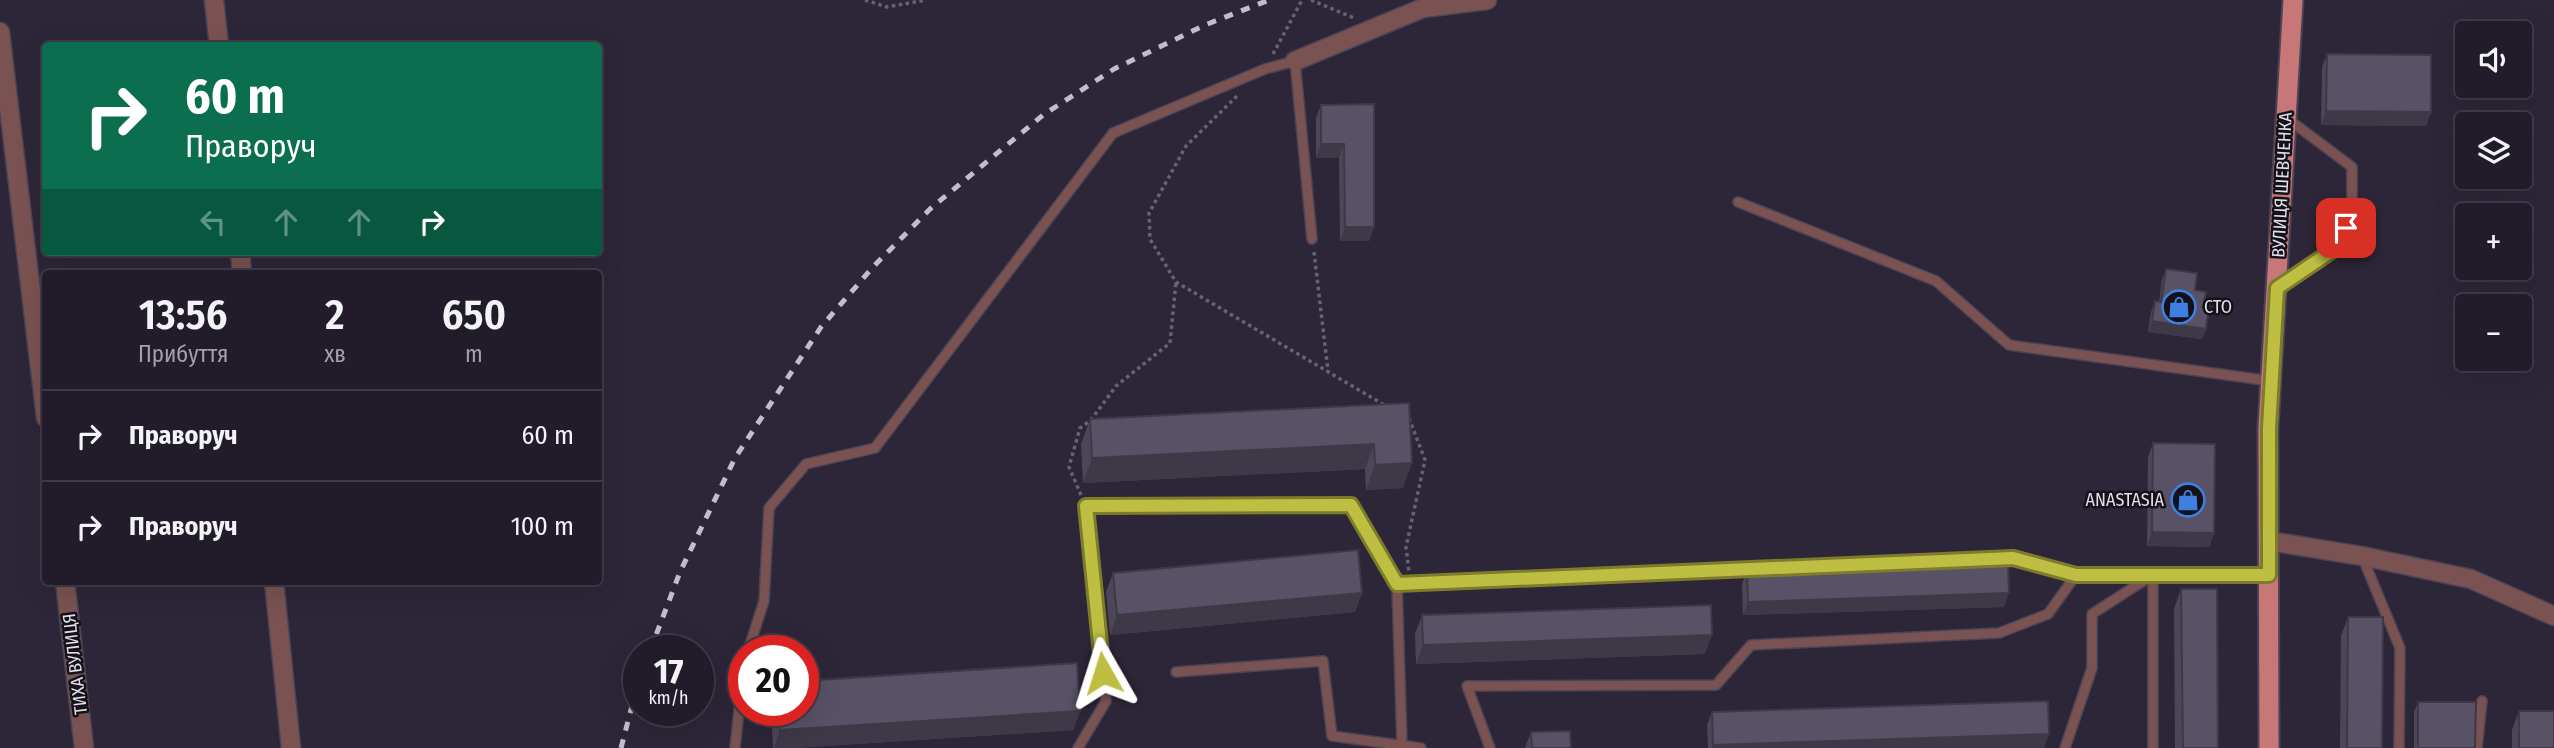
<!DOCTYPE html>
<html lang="uk">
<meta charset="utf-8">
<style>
:root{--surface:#221c2a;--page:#2a2532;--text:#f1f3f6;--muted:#a2a1a8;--line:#3f3a47}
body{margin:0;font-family:"Fira Sans Condensed",sans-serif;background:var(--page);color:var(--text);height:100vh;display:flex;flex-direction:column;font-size:26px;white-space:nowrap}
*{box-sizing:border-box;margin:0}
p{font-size:23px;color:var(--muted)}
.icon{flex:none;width:38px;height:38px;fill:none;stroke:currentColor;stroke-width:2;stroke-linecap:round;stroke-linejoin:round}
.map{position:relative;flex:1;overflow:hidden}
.drawer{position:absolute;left:42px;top:270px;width:560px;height:315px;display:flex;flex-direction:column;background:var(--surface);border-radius:7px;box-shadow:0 7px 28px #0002,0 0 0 2px var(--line)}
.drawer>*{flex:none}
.top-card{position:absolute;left:42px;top:42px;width:560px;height:214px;border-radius:7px;box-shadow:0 7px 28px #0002,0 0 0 2px var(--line);background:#0b6e4f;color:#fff;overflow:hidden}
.tools{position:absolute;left:2455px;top:21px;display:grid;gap:14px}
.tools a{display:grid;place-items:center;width:77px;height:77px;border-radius:7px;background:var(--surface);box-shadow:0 7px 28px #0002,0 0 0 2px var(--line);font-size:35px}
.speed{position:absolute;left:623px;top:635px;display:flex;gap:14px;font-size:35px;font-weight:700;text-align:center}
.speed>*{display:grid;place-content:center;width:91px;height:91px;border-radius:50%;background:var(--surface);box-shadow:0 7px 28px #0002,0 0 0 2px var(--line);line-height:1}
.speed small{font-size:18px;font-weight:400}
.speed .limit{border:10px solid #d22;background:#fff;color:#111}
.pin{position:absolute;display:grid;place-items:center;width:60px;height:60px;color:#fff;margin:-30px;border-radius:14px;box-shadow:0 4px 10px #0006}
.me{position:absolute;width:77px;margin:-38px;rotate:354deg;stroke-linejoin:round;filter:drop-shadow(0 0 5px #0008)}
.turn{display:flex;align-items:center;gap:24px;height:147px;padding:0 28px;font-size:32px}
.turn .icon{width:91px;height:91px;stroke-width:2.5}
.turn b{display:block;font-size:49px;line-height:60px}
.lanes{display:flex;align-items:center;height:66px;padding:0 28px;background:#0003;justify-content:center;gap:35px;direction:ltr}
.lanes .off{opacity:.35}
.eta{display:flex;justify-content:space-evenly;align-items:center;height:119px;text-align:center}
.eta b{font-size:42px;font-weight:600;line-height:49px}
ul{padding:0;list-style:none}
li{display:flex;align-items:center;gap:21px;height:91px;padding:0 28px;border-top:2px solid var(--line)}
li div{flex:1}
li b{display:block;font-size:26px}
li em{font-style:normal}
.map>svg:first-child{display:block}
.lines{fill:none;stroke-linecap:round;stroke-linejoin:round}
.service-casing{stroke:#4a4455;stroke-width:12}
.minor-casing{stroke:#4a4455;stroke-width:21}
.primary-casing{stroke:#4a4455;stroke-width:23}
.path{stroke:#686272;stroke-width:3.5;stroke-dasharray:3.5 3.5;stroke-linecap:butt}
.service{stroke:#7a5252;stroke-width:9}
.minor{stroke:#7a5252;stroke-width:18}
.primary{stroke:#c87778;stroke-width:19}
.rail{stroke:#c2bdca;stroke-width:5;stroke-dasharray:9 9;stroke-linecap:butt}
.wall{fill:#4d4658}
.shaded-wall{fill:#3e3947}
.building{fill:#595166;stroke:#3e3947;stroke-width:2}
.route-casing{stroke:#7c7c2b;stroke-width:18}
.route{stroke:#bebf42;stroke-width:12}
.labels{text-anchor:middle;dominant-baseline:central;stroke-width:5;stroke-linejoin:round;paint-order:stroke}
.street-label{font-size:18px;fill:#e3dfeb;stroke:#141119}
.poi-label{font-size:18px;fill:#e3dfeb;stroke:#141119;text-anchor:start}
</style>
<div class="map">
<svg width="2554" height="748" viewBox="0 0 2554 748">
<rect width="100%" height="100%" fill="#2d2638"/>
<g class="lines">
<defs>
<path id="service" d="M1738,202L1936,281L2009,345L2271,381
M2279,287L2339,246L2352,211V167L2288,119
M2362,556L2400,648L2399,748
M2153,574V748
M1397,584L2013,558L2076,575H2268
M748,651L764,601L769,508L806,464L875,448L1113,133L1265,69L1295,61L1312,239
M1176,672L1323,661L1332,736L1421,748
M735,748L744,664
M1078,748L1106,701L1086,506L1351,505L1397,584L1402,745
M1490,748L1467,686L1716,685L1751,645L1999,633L2048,614L2076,575
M2065,748L2092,668V614L2151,576
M2477,748L2482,701"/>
<path id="minor" d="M214,0L219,46
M0,32L46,418
M1295,61L1423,8L1487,0
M240,252L242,273
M2269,541L2362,556L2471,579L2554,616
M65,581L84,748
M274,581L291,748"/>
<path id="primary" d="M2269,748L2268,428L2293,0"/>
</defs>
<use href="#service" class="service-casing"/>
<use href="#minor" class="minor-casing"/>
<use href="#primary" class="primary-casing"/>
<path class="path" d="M865,0L887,7L926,0
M1311,0L1354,18
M1273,54L1302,0
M1237,96L1186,146L1149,213L1150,239L1176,282L1386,406
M1314,252L1328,371
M1409,418L1425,460L1406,547L1409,572
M1081,495L1069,467L1080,428L1091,420L1116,386L1170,343L1176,282"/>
<use href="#service" class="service"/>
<use href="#minor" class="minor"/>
<use href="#primary" class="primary"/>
<path class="rail" d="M650,651L680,572L735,458L821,327L873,267L930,209L1043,115L1114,69L1205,25L1269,0
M621,748L639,679"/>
</g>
<path class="wall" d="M2327,54L2431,112L2426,126L2321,125L2322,67Z
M1374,104V227L1369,241H1340L1339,158H1316V118L1321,105Z
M2166,269L2195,290L2203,307L2206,329L2202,339L2148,332L2151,312L2155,301L2159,302L2162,279Z
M1409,403L1403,488L1366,490L1365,469L1083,483L1081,444L1090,419Z
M2153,443L2214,533L2209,547L2147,546L2148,457Z
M1747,570L2004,607L1743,615L1742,584Z
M1113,573L1362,593L1355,612L1110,635L1106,592Z
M2181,589L2218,748H2175L2174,609Z
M1422,615L1705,654L1416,664L1415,634Z
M2348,617L2382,748H2340L2341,636Z
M2418,702L2475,748H2414V712Z
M771,710H803L1080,711L1073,730L795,748H773Z
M2519,711L2554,748H2512V730Z
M1712,712L2044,748H1708L1707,725Z
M1531,732L1571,748H1525Z"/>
<path class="shaded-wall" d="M2326,111L2431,112L2426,126L2321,125Z
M1321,144H1344L1339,158H1316Z
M1345,227H1374L1369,241H1340Z
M2152,321L2206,329L2202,339L2148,332Z
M1374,444L1365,469L1083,483L1092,458Z
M1412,463L1403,488L1366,490L1375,465Z
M2152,532L2214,533L2209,547L2147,546Z
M1362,593L1355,612L1110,635L1117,615Z
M2009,593L2004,607L1743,615L1748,602Z
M1712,635L1705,654L1416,664L1423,645Z
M1080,711L1073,730L795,748H774L780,730Z
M2049,734L2044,748H1712L1713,745Z"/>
<path class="building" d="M2327,54L2431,55V112L2326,111Z
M1374,104V227H1345L1344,144H1321V105Z
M2166,269L2197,273L2195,290L2206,292L2203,307H2209L2206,329L2152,321L2155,301L2161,302Z
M1409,403L1412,463L1375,465L1374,444L1092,458L1090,419Z
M2153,443L2215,444L2214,533L2152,532Z
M1358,550L1362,593L1117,615L1113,573Z
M2008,561L2009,593L1748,602L1747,570Z
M2181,589H2217L2218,748H2183Z
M1711,605L1712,635L1423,645L1422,615Z
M2348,617H2383L2382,748H2347Z
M1077,663L1080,711L780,730L779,710H803V681Z
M2048,701L2049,734L1713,745L1712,712Z
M2418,702H2476L2475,748H2418Z
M2519,711H2554V748H2519Z
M1570,731L1571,748H1532L1531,732Z"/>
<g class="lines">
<defs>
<path id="route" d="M1103,673L1086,506L1351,505L1397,584L2013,558L2076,575H2269V428L2277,288L2339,246L2346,228"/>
</defs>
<use href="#route" class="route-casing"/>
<use href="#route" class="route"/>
</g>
<defs>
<symbol id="shop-ring" viewBox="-11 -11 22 22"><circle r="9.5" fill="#141119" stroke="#3f7fe0" stroke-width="1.5"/><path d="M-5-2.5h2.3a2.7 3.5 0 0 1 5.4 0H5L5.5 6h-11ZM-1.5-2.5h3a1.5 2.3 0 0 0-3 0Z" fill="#3f7fe0"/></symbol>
</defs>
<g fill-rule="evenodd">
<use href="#shop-ring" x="2160" y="288" width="38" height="38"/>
<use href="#shop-ring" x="2169" y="481" width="38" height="38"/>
</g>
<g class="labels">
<g class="street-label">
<text transform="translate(2282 185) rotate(-87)">ВУЛИЦЯ ШЕВЧЕНКА</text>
<text transform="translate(75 664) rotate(-97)">ТИХА ВУЛИЦЯ</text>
</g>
<g class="poi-label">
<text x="2204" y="307">СТО</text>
<text x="2164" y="500" text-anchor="end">ANASTASIA</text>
</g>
</g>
</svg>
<div class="tools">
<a><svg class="icon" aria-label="sound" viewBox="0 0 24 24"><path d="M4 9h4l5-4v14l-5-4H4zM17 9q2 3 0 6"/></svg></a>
<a><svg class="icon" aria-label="layers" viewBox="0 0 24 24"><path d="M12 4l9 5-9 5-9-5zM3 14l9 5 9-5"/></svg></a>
<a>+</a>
<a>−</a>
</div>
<div class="speed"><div>17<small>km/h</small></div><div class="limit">20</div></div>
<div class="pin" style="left:2346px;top:228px;background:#d93025"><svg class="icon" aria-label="arrive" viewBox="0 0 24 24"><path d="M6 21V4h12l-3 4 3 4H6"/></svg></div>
<svg class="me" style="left:1103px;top:673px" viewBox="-20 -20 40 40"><path d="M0-17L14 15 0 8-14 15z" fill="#bebf42" stroke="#fff" stroke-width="4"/></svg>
<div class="top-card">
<div class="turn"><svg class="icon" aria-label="right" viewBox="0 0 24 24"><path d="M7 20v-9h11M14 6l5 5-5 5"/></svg><div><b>60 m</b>Праворуч</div></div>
<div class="lanes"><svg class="icon off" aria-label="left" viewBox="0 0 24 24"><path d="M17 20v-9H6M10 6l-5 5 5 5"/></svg><svg class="icon off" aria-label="ahead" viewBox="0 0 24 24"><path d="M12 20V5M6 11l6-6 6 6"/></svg><svg class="icon off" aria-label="ahead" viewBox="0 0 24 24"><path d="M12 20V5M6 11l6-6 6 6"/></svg><svg class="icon" aria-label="right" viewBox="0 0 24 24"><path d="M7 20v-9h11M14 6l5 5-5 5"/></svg></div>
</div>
<section class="drawer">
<div class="eta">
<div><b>13:56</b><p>Прибуття</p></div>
<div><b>2</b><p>хв</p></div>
<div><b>650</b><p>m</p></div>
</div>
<ul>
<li><svg class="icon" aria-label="right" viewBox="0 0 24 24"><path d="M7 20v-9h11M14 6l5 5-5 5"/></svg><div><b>Праворуч</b></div><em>60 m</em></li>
<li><svg class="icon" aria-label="right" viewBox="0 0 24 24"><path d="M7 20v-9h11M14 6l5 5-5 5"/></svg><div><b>Праворуч</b></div><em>100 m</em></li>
</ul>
</section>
</div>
